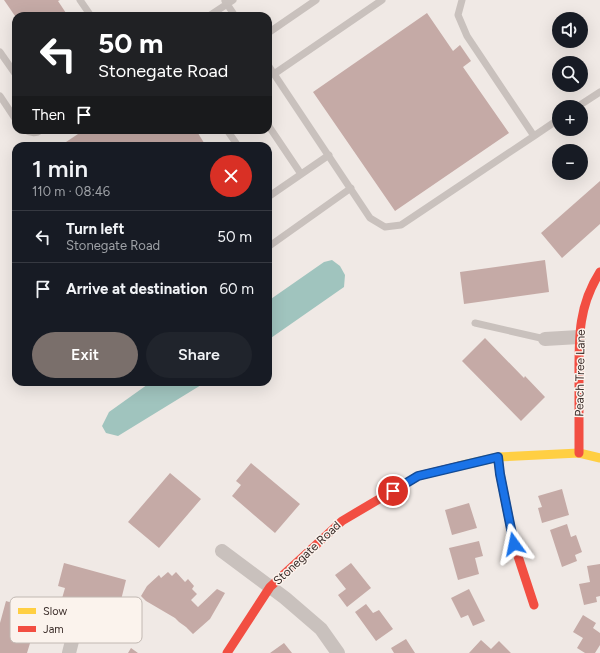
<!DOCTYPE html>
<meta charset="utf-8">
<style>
:root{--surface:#171b24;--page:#20242c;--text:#f1f3f6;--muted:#9ea1a6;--line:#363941;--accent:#7a6f6b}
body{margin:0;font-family:Figtree,sans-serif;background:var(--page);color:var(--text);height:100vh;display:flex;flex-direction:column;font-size:15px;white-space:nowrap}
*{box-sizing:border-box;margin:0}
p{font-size:13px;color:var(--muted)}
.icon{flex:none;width:22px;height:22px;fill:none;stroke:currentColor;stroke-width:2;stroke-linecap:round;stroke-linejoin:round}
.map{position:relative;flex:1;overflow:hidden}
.drawer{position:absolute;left:12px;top:142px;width:260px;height:244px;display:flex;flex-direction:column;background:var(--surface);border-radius:12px;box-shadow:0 4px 16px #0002}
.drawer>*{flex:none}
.top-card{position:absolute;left:12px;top:12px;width:260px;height:122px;border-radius:12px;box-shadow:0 4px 16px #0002;background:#202124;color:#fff;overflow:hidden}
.buttons{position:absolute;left:552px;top:12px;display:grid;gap:8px}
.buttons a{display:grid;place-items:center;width:36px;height:36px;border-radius:50%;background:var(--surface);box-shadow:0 4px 16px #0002;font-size:20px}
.pin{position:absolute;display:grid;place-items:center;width:34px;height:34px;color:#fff;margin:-17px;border:2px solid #fff;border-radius:50%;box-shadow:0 1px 4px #0007}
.me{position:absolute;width:44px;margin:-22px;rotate:348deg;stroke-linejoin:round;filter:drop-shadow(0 0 3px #0008)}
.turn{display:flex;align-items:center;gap:14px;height:84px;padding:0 20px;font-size:18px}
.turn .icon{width:52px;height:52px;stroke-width:2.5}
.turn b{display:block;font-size:28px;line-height:34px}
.then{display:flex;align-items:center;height:38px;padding:0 20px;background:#0003;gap:8px;font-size:15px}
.round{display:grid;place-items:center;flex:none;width:42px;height:42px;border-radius:21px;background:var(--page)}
.head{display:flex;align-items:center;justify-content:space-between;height:68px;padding:0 20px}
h1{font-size:24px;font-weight:600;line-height:30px}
.button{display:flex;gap:8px;margin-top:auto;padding:8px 20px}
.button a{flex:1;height:46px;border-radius:24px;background:var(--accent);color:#fff;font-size:16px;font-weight:600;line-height:46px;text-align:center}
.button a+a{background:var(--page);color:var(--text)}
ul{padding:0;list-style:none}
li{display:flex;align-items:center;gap:12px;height:52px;padding:0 20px;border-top:1px solid var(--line)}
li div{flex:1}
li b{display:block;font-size:15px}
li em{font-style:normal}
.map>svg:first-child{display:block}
.water{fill:#a0c4be}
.building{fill:#c5aaa6}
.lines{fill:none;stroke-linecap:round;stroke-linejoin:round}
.lane{stroke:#c9c1bd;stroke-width:7}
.street{stroke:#c9c1bd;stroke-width:14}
.slow{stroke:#ffcf43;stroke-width:9}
.jam{stroke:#f24e42;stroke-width:9}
.route-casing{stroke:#114b97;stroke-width:10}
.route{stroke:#1a73e8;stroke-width:7}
.labels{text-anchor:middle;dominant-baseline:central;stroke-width:3;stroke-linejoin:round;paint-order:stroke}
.street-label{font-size:12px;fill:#3b2d2a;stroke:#fbf3ed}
.key{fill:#fbf3ed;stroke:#c1b8b2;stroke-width:1}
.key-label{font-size:11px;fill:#3b2d2a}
</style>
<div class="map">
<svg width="600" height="653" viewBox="0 0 600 653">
<rect width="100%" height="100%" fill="#f0e9e5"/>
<path class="water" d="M332,260L340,266L345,275L344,287L268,340V301L324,262Z
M151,382H206L118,436L106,433L102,426L109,412Z"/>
<path class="building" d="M4,0H60L58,1L68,16H15Z
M427,13L453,51L460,45L471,61L463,67L509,133L395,211L313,92Z
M84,130H196L206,146H60Z
M600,181V224L562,258L541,233Z
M545,260L549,292L464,304L460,272Z
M485,338L524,378L525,376L545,397L521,421L462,361Z
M251,463L300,504L275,533L232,496L241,485L236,481Z
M170,473L201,499L159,548L128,522Z
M562,489L569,515L542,523L538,508L542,507L538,496Z
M469,503L477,528L452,535L445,510Z
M567,524L571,537L576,535L582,552L575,555L577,561L562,567L550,530Z
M479,541L483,556L475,558L479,574L458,580L449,548Z
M64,563L126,580L117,616L61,602L65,588L58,586Z
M351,563L371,588L347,607L338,595L346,589L335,575Z
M600,564V596L596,597L597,602L584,605L579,584L590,582L587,566Z
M168,572L172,576L176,572L185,582L188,579L194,586L192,589L197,594L191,600L198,607L217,589L225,593L210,619L193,634L186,627L179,622L175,618L146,601L141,596L147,586L159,575L161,578Z
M469,589L485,621L473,626L468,615L461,618L451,598Z
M6,601L42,612L38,628L35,627L27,653H0V623Z
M366,604L373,613L379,610L393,629L376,641L355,612Z
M583,615L596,623L593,628L600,633V645L595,653H585L577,648L583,638L573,632Z
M406,639L415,653H394L391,648Z
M481,640L491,649L499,641L511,653H469Z
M284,643L292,653H270Z
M131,648L138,653H128Z"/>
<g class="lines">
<path class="lane" d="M80,0L91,16
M462,0L458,15L467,36L534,136L559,119
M225,1L235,16
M209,16L233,0
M268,33L316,0
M0,52L16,75
M268,65L370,218L385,227L401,225L534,136
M274,74L382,0
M0,96L16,120
M577,107L600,92
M268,125L301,174
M25,130C30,133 36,134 41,130
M227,130L238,146
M268,197L329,155
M268,247L351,188
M475,323L545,339"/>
<path class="street" d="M545,339L579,337
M222,551L285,598L321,629L338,653
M69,653L73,637"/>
<path class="slow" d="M459,466L498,457L579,453L600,458"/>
<path class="jam" d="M579,453C579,429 579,406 579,382C579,341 577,308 600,272
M498,457L500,474L514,544L534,605
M227,653L270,587L342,521L418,476L459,466"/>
</g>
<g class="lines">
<defs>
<path id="route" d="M393,491L418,476L498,457L500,474L514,544"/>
</defs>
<use href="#route" class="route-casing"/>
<use href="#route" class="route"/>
</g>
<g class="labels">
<g class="street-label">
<text transform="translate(580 373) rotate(-89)">Peach Tree Lane</text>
<text transform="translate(307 553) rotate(-43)">Stonegate Road</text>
</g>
</g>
<rect x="10" y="597" width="132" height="46" rx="6" class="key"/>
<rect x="18" y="608" width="18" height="6" fill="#ffcf43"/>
<rect x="18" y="626" width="18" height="6" fill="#f24e42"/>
<g class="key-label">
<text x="43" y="615">Slow</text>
<text x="43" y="633">Jam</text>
</g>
</svg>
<div class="buttons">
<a><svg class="icon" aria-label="sound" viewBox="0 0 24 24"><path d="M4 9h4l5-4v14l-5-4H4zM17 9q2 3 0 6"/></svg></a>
<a><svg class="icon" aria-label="search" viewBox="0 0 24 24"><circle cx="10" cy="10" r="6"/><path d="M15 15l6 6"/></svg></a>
<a>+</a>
<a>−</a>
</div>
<div class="pin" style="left:393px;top:491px;background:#d93025"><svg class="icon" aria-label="arrive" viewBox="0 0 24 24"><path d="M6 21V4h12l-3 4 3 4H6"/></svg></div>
<svg class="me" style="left:514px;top:544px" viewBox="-20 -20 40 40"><path d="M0-17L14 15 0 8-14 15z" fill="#1a73e8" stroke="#fff" stroke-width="4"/></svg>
<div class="top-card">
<div class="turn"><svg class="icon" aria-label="left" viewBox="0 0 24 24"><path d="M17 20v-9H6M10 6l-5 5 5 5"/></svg><div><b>50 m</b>Stonegate Road</div></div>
<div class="then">Then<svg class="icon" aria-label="arrive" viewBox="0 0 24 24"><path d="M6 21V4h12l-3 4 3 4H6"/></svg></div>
</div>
<section class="drawer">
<div class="head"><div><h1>1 min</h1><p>110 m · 08:46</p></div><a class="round" style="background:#d93025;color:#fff"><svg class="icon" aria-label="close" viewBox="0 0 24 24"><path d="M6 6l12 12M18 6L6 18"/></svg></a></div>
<ul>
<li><svg class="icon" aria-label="left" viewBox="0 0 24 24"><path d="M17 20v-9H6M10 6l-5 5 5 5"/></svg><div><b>Turn left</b><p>Stonegate Road</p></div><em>50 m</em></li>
<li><svg class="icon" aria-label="arrive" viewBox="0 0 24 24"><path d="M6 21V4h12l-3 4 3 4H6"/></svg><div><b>Arrive at destination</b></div><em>60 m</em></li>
</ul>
<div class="button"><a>Exit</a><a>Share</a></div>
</section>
</div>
